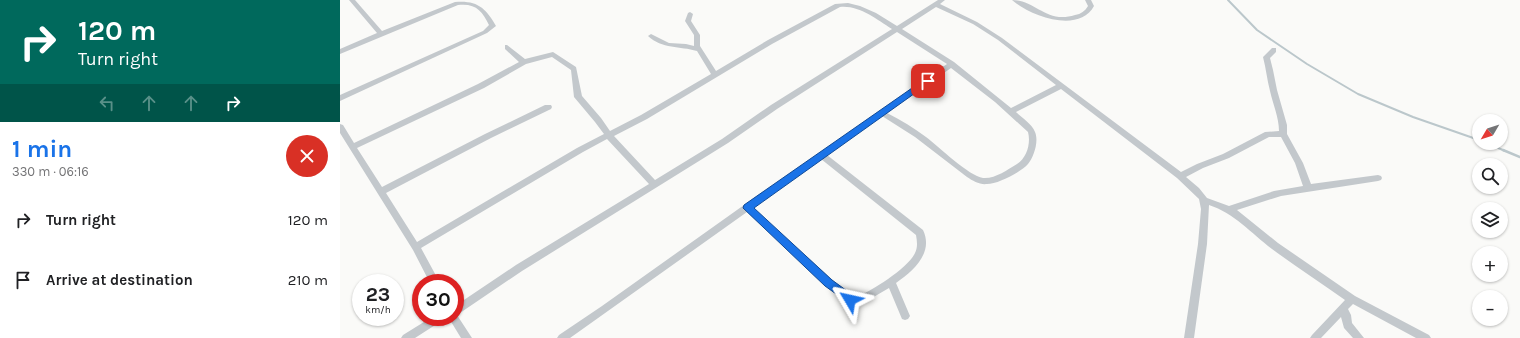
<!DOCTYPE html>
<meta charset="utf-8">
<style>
:root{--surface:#fff;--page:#f6f6f6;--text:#202124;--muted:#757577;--accent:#1a73e8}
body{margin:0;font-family:Karla,sans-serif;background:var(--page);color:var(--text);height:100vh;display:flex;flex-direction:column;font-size:15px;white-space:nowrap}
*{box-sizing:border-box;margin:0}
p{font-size:13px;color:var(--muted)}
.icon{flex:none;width:22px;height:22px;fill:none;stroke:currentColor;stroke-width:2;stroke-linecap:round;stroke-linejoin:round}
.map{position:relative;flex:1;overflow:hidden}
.panel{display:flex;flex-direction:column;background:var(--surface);width:340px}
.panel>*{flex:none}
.hud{background:#00695c;color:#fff;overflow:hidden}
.needle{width:26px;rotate:231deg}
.tools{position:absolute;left:1132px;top:114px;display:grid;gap:8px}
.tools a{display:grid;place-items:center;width:36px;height:36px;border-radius:50%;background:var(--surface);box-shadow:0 1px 3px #0004;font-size:20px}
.speed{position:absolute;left:12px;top:274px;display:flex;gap:8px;font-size:20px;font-weight:700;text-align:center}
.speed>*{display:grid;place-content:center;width:52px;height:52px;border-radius:50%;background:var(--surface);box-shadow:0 1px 3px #0004;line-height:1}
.speed small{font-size:10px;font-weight:400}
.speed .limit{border:6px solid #d22;background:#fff;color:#111}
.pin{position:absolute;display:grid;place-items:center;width:34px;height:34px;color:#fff;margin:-17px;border-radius:8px;box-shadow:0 2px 6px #0006}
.me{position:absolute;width:44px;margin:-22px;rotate:306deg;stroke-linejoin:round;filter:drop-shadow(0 0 3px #0008)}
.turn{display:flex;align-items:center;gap:14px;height:84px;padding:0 12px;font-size:18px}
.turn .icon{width:52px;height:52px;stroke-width:2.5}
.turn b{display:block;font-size:28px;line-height:34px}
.lanes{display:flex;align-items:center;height:38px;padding:0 12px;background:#0003;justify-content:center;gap:20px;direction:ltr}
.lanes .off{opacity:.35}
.round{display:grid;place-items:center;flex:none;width:42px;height:42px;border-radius:21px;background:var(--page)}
.summary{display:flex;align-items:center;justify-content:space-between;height:68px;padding:0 12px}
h1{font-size:24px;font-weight:700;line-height:30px;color:var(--accent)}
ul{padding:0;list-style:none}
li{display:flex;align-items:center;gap:12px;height:60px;padding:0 12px}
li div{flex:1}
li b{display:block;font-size:15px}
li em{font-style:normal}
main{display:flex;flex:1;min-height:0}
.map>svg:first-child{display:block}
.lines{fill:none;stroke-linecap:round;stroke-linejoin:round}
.stream-far1{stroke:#bbc7cb;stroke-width:2}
.stream{stroke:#bbc7cb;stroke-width:2.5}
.minor{fill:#c3c8cc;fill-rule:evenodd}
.route{fill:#1a73e8;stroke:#114b97}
</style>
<main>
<section class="panel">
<div class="hud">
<div class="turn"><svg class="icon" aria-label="right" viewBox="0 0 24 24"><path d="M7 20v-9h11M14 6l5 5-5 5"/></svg><div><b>120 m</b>Turn right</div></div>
<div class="lanes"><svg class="icon off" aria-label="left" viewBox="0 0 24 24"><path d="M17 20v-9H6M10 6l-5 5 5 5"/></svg><svg class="icon off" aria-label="ahead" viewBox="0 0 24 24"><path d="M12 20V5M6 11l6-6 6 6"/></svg><svg class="icon off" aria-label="ahead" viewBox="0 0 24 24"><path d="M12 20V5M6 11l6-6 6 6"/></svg><svg class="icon" aria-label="right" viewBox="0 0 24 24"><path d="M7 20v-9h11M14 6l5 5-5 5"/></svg></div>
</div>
<div class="summary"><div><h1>1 min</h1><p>330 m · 06:16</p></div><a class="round" style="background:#d93025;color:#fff"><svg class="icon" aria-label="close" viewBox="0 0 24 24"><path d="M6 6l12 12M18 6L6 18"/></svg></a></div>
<ul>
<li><svg class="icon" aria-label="right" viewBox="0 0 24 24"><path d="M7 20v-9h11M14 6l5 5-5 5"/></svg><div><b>Turn right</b></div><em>120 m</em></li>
<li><svg class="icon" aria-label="arrive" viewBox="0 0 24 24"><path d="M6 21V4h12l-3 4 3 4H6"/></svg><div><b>Arrive at destination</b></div><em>210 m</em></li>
</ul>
</section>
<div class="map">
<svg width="1180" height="338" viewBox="0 0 1180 338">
<rect width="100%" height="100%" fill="#fafaf8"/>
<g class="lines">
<path class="stream-far1" d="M888,0L917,30L967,64L1018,94L1073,117L1139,140
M1147,143L1165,151"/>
<path class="stream" d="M1163,150L1180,157"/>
<path class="minor" d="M9,0H15L42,31L115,2C137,0 146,8 156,26L147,33L0,101V95L143,31L149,25C142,11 136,3 118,5L0,54V49L37,33Z
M598,0H605L600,4L637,22L662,38L841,172L857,164L883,154L925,132L939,131C939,118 933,104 930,91C927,80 926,68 923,57L932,48H936V52L930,58L933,70L937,90L947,125V134L963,163L971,184L1038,175L1041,176L1042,178L1041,180L1038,181L941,196L897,210L938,243L1015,296L1089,335L1091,338H1076L1013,304L1008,309L1011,315L1012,323L1024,338H1013L1004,328L1001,317L981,338H970L972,335L1005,300C981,283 955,266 932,249C911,233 894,213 869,205L867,244L854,338H844L858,244L861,209L859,199L837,178L721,89L676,112C682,118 692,124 695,132C699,141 694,157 688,164C681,172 658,184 647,184C640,185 633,181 627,177L575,137L542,116L487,155L583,230C594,253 573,271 556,283L570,316L568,319L565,320L562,319L549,288L525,302L516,305L500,298L407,212L230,338H217L219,335L262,306L404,205L607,64L557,32L437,109L388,143L182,271L117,315L132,338H121L110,320L108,317H115V306L176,265L309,184L267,139L243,152L81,248L100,283H90L73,250L0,133V124L3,125L14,143L138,84L179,62L165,49V45H167L185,59L213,52L236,67L242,96L261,118L270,131L301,115L371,74L357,51C340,46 322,49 308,36L311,34L329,43L346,44L354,46V35L345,21L348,13L350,12L353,14L351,21L360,35V46L376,71L428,40L495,4L508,3L520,6L536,13L557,26ZM500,7C519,5 536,19 552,29L431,105L382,139L315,180L274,136L307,119L432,44ZM596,7L633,24L658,40L716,85L671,108L614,62L562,29ZM212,57L231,70L234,97L255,122L264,134L237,148L77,242L46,193L151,138L211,109L212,107L211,105H205L145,134L42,187L17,148L144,88L186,64ZM611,68L655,102L688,132C691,143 687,158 677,164C667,170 655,179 643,178C629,176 599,147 586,137C574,128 561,120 547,113ZM929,137H941L955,163L963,186L934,191L889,206L867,198L859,188L846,177L863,168L889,158ZM481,159L576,235C577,241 578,247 575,253C568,268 532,291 516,297L506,292L413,208Z
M672,0C696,0 706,24 735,15C741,14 745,11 748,6L745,0H751L754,6C739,34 690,16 672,0Z
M92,317H105L103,320L75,338H61L63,335Z"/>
</g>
<path class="route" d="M585,79H588L592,81L414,208L492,280L514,296L516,300L514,303L510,304L485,286L403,208L404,205Z"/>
</svg>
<div class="tools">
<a><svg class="needle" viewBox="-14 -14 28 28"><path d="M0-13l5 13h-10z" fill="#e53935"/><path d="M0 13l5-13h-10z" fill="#757577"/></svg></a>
<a><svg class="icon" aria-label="search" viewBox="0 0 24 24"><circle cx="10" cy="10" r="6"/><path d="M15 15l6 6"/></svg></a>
<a><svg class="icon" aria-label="layers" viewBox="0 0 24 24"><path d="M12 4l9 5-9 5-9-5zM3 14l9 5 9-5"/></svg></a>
<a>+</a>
<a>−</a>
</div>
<div class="speed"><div>23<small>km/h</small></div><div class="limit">30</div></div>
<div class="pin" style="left:588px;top:81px;background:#d93025"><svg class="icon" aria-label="arrive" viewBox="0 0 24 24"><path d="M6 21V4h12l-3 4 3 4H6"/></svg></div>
<svg class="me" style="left:510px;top:300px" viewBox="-20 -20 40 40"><path d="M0-17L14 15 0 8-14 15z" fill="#1a73e8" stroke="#fff" stroke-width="4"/></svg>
</div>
</main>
